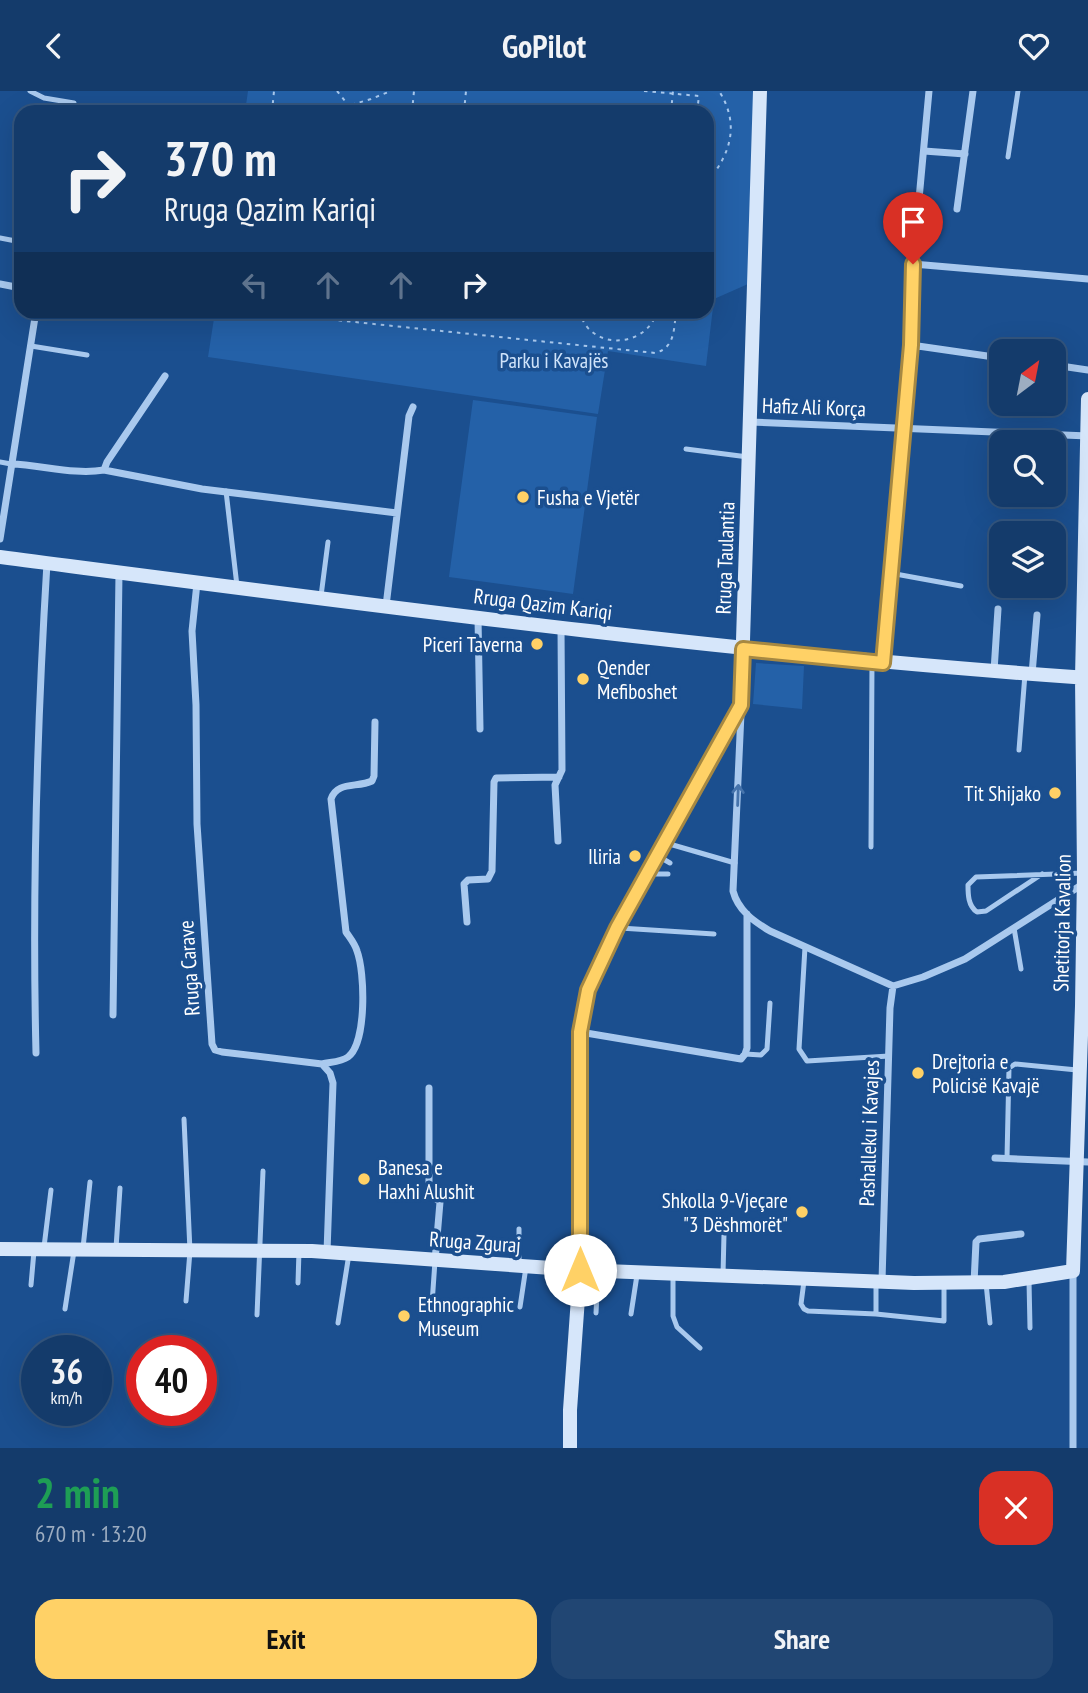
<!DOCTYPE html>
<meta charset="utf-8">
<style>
:root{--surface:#143b6b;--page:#214673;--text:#f1f3f6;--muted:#9dadc1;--line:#33557e;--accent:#ffd166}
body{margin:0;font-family:"PT Sans Narrow",sans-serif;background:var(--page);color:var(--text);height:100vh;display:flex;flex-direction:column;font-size:26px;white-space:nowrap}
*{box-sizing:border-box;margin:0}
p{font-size:23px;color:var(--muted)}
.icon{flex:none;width:38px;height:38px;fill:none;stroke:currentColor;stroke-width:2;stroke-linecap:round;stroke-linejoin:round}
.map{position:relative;height:1357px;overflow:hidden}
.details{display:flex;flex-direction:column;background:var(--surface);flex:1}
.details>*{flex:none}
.top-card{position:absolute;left:14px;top:14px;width:700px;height:214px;border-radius:21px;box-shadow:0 7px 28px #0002,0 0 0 2px var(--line);background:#143b6b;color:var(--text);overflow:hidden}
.needle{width:46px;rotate:32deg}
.tools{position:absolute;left:989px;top:248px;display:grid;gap:14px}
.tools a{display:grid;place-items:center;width:77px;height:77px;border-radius:14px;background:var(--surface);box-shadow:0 7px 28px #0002,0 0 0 2px var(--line);font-size:35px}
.speed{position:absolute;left:21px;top:1244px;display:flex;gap:14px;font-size:35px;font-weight:700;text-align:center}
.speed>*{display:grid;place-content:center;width:91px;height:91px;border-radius:50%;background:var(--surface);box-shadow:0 7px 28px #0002,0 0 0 2px var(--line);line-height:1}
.speed small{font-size:18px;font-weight:400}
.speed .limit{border:10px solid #d22;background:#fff;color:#111}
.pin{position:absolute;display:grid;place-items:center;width:60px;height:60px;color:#fff;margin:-72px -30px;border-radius:50% 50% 50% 0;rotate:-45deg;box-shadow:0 0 7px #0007}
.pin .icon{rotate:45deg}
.me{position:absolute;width:77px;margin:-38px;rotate:0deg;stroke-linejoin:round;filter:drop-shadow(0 0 5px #0008)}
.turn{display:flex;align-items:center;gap:24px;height:147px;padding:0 35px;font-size:32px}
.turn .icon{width:91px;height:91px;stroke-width:2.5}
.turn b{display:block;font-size:49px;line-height:60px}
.lanes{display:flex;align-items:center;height:66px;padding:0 35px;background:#0003;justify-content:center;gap:35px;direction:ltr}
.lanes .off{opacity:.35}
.round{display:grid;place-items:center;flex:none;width:74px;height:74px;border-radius:21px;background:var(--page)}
.head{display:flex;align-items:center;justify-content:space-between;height:119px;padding:0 35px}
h1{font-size:42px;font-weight:700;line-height:52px;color:#1e9e55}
.action{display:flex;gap:14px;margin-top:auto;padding:14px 35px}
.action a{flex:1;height:80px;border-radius:21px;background:var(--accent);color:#111;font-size:28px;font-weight:700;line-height:80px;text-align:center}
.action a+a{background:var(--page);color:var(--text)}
header{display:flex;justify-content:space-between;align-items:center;height:91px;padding:0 35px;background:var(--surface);font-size:32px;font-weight:700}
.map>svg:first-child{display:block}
.green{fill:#2461a8}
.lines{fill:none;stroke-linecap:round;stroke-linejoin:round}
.path{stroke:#a9c9ee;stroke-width:2;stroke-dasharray:3.5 5;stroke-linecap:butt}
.lane{stroke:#a9c9ee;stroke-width:5}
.street{stroke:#a9c9ee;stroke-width:7}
.secondary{stroke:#d6e6fa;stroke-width:14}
.oneway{stroke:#4674ac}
.route-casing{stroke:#a68842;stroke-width:18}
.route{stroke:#ffd166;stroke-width:12}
.poi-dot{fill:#ffd166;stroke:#1b4f8f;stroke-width:2.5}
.labels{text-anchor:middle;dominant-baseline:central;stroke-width:7;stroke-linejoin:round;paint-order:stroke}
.park-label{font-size:21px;fill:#cfe3fa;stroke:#1b4f8f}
.street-label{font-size:21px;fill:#fff;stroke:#1b4f8f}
.poi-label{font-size:21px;fill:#fff;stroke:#1b4f8f;text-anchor:start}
</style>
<header><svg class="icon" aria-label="back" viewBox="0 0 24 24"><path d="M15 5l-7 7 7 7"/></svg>GoPilot<svg class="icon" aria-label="heart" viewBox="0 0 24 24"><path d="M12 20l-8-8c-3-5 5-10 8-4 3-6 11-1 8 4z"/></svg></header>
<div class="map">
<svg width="1088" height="1357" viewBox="0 0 1088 1357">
<rect width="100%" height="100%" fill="#1b4f8f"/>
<path class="green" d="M248,0H755L748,193L714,208L706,275L608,260L598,323L208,266L215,221L707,220V21H245Z
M473,309L597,326L573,503L449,486Z
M756,572L804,575L802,618L753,613Z"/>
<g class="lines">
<path class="path" d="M337,0L354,21
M644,0L699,5L697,21
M272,21L274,0
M327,21L371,8L391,0
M412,21L414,0
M464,21L466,0
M671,21L673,0
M707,91C731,63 740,33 719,0
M307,220L316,227L655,262C675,257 674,238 676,220
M579,220C581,226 585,235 590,239C611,259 650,249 657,220"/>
<path class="lane" d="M30,0L44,7L74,12L72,21
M1008,66L1018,0
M0,147L21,151
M31,255L87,264
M686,358L748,366
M0,371L11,373
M226,400L237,495
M890,482L961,495
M321,505L328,451
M1019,659L1025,583
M666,752L735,772
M871,756L872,571
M658,765L670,772
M648,783H668
M1042,783L986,820L977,821C968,815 968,803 968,794L976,786L1083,782
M620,837L714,843
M1014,837L1021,878
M805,856L799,958L807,970L889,965
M745,963L761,964L767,958L770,912
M184,1028L190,1160L186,1210
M1007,1067L1009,977L1015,973L1077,979
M44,1156L51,1099
M83,1157L90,1091
M116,1157L120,1097
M519,1172V1138
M673,1184V1225L677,1236L700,1257
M723,1184L724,1143
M804,1190L801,1213L804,1218L808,1220L876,1223L944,1230V1192
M1029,1190L1030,1237
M298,1192L299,1160
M986,1192L990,1232
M31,1194L34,1160
M432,1213L435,1170
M520,1216L526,1176
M65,1218L74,1160
M596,1222L598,1182
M631,1223L637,1184
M876,1223V1193
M257,1224L263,1080
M338,1232L349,1163"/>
<path class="street" d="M924,60L965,63
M957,118L973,0
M913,173L1088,188
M0,193L21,197
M911,254L1001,267
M1054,274L1088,279
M750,331L1088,345
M11,373C42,374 74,384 104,379L202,398L397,422
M104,379L107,371L165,285
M0,448L36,220
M197,492L192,540L196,614L197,733L212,953L215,959L222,961L322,973L330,982L333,992L327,1161
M386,515L409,325L413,316
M478,527L480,638
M883,571L911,254L913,173L929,0
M994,580L998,518
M1032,583L1037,524
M741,622L733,800C738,819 753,830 770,840L893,895
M558,750L555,694L562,679L561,537
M467,831L464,793L468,789L488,788L492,780L494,691L496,687L559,686
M893,895L923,886L965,868L1083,793
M113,924L119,482
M580,941L741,968L745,963L747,957V823
M36,962C32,799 37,636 47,472
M322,973C330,971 341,971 348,966C367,952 365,881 357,860C355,853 350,847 346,841L331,708C337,690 357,697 372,690L374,685L375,631
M429,997V1099L431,1104L440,1111L435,1170
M995,1067L1088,1071
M1073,1180V1357
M882,1190L890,917L893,895
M974,1192L976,1151L979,1148L1021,1143"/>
<path class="secondary" d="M0,466C362,513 724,562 1088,587
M0,1158L312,1160L580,1179L914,1192L1004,1191L1073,1180L1082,915L1084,782L1082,587L1088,308
M570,1357V1319L580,1179V941L588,899L617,837L741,614L760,0"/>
</g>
<defs><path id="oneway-shaft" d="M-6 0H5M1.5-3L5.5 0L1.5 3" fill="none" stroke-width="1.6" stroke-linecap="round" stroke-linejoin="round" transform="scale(1.75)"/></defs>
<use class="oneway" href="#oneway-shaft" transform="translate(738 704) rotate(-88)"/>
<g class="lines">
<defs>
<path id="route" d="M580,1179V941L588,899L617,837L741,614L743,558L883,572L911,254L913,173"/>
</defs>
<use href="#route" class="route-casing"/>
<use href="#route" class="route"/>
</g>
<g class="poi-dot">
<circle cx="523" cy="406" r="7"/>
<circle cx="537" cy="553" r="7"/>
<circle cx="583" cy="588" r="7"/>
<circle cx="1055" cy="702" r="7"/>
<circle cx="635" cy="765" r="7"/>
<circle cx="918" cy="982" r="7"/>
<circle cx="364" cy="1088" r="7"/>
<circle cx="802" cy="1121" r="7"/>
<circle cx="404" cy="1225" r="7"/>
</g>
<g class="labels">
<g class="park-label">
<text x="554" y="269">Parku i Kavajës</text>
</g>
<g class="street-label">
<text transform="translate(814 316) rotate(2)">Hafiz Ali Korça</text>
<text transform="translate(725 467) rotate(-88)">Rruga Taulantia</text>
<text transform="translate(543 513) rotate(7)">Rruga Qazim Kariqi</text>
<text transform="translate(1062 832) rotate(-89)">Shetitorja Kavalion</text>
<text transform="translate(189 877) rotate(-94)">Rruga Carave</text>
<text transform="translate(869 1042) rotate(-88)">Pashalleku i Kavajes</text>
<text transform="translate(475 1151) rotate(4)">Rruga Zguraj</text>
</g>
<g class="poi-label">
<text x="537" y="406">Fusha e Vjetër</text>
<text x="523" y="553" text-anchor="end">Piceri Taverna</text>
<text x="597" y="576">Qender<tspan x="597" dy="24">Mefiboshet</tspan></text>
<text x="1041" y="702" text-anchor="end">Tit Shijako</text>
<text x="621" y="765" text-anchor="end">Iliria</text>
<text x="932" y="970">Drejtoria e<tspan x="932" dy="24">Policisë Kavajë</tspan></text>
<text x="378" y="1076">Banesa e<tspan x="378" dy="24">Haxhi Alushit</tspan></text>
<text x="788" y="1109" text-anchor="end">Shkolla 9-Vjeçare<tspan x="788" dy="24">"3 Dëshmorët"</tspan></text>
<text x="418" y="1213">Ethnographic<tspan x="418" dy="24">Museum</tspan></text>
</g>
</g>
</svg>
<div class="tools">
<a><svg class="needle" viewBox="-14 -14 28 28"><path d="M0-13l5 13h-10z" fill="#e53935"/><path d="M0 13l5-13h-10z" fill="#9dadc1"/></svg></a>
<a><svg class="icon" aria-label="search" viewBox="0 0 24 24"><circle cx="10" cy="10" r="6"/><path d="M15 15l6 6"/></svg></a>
<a><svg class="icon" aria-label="layers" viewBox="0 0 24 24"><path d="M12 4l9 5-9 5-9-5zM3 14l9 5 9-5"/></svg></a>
</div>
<div class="speed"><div>36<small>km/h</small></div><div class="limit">40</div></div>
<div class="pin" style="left:913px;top:173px;background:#d93025"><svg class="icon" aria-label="arrive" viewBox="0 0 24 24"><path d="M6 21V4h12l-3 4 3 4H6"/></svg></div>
<svg class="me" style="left:580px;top:1179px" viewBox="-20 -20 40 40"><circle r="19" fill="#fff"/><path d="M0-13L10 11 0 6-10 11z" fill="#ffd166"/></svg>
<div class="top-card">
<div class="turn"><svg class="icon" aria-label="right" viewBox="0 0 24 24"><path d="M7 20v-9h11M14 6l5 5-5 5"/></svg><div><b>370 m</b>Rruga Qazim Kariqi</div></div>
<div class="lanes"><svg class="icon off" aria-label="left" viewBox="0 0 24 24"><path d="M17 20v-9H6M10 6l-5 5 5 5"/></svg><svg class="icon off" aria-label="ahead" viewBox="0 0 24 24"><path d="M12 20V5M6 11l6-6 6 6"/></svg><svg class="icon off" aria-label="ahead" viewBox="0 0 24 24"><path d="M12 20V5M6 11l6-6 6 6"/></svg><svg class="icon" aria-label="right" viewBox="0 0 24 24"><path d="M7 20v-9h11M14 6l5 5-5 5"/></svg></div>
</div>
</div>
<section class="details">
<div class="head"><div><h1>2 min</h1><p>670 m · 13:20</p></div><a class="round" style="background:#d93025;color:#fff"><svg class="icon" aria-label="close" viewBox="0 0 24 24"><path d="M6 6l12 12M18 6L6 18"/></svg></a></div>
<div class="action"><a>Exit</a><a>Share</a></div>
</section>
